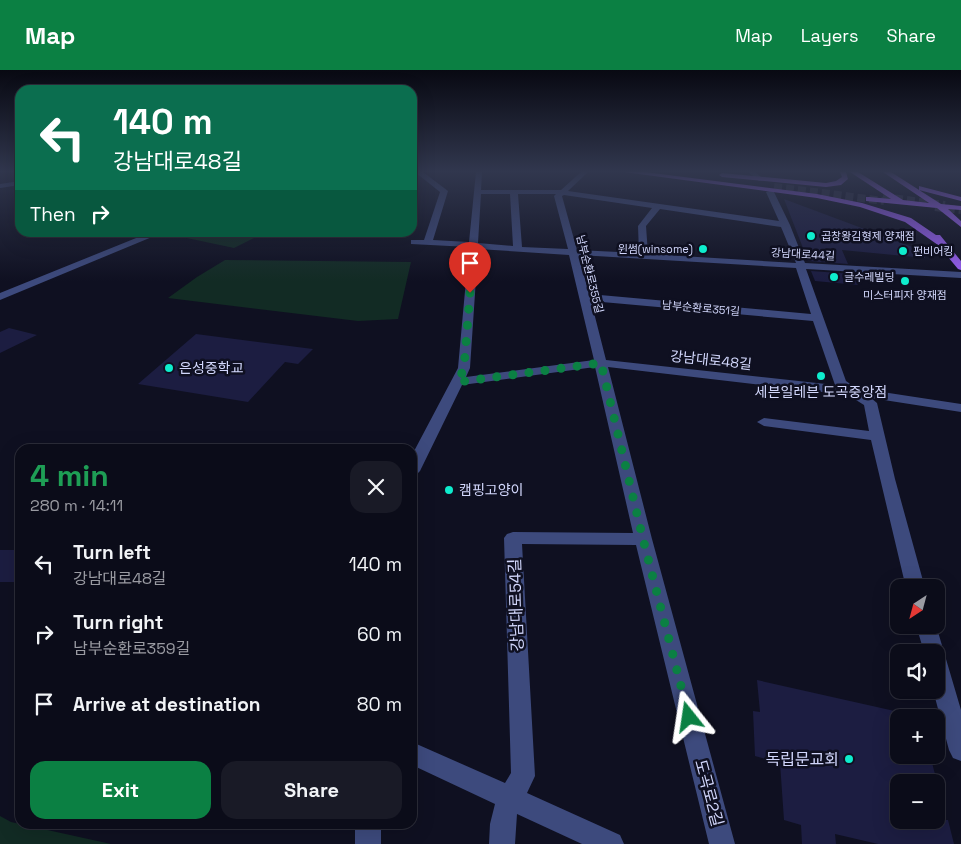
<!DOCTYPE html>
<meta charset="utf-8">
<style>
:root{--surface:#0b0c19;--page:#191a26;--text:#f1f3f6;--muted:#9a9ba2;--line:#2b2c38;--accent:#0b8043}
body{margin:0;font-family:"Space Grotesk","Noto Sans KR",sans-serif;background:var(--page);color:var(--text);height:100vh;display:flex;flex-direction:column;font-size:19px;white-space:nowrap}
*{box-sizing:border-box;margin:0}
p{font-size:16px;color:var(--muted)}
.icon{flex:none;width:28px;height:28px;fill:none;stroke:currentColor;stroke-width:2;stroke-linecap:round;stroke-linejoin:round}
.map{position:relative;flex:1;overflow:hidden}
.details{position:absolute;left:15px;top:374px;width:402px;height:385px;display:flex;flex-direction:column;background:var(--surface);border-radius:15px;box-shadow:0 5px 20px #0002,0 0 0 1px var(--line)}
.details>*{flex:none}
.top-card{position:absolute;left:15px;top:15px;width:402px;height:152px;border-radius:15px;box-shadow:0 5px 20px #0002,0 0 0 1px var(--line);background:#0b6e4f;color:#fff;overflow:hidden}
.needle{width:32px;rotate:216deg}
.tools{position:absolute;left:890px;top:509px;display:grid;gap:10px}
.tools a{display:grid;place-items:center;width:55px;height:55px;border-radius:10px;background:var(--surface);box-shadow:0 5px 20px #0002,0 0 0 1px var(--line);font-size:25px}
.pin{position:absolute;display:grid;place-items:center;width:42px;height:42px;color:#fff;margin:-51px -21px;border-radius:50% 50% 50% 0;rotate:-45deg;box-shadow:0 0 5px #0007}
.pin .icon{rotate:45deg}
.me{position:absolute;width:55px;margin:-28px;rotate:345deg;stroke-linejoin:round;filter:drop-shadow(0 0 4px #0008)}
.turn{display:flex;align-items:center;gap:18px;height:105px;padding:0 15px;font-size:22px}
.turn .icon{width:65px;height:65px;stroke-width:2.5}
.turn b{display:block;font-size:35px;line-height:42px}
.then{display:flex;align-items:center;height:48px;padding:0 15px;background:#0003;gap:10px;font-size:19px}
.round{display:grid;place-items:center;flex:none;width:52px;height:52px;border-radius:15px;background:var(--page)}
.head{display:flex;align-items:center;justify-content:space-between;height:85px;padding:0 15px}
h1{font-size:30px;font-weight:800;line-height:38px;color:#1e9e55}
.primary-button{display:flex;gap:10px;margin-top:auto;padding:10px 15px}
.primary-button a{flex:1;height:58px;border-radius:15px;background:var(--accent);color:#fff;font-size:20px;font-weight:800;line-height:58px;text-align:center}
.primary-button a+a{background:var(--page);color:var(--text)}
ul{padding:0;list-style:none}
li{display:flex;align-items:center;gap:15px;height:70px;padding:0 15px}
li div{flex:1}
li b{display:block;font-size:19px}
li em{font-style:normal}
header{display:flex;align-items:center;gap:30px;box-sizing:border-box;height:70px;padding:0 25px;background:var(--accent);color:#fff}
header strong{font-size:24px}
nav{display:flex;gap:28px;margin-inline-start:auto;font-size:18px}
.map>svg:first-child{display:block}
.green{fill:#122b24}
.building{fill:#1c1d41}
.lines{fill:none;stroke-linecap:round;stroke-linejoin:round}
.major-tunnel{stroke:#2c2e42;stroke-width:8;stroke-dasharray:8 4;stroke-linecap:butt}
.minor{fill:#3d4a7d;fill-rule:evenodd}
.major{fill:#9a5ff6;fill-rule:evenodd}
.route{stroke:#0b8043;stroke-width:9;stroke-dasharray:0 16.2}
.poi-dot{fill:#0eeccd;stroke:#0f1021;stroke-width:2}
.labels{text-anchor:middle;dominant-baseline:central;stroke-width:5;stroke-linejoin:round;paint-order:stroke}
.far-poi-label{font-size:11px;fill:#d2d7fc;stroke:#0f1021;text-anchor:start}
.far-street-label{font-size:11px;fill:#d2d7fc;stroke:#0f1021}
.street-label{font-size:14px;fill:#d2d7fc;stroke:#0f1021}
.poi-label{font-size:14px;fill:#d2d7fc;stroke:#0f1021;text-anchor:start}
.near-street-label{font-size:16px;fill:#d2d7fc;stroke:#0f1021}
.near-poi-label{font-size:16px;fill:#d2d7fc;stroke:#0f1021;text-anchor:end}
</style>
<header>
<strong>Map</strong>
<nav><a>Map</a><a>Layers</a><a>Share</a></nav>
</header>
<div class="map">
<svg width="961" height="774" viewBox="0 0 961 774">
<rect width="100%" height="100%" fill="#0f1021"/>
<path class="green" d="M192,163V162L264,163L234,178L182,167Z
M225,190L411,192L398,249L358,251L168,228L197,207Z
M0,746L11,752L111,774H0Z"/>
<path class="building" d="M784,129L926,182L925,188L842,180L848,194L808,191Z
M811,201L853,204L858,215L815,211Z
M9,258L37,265L0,283V262Z
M196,264L313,279L298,294L285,292L248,332L138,314Z
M0,480H20V512H0Z
M757,610L899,642V685H930L937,712H899V750H948L954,774H878L835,764L836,774H802L801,755L784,750L780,693L755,686L753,641L760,642Z"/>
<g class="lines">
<path class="major-tunnel" d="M774,117L884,131
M883,127L945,135
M935,137L961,140"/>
<path class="minor" d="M415,102H423L448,121L433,170L469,172L476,102H482L481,120H561L581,102H588L568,121L779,151L766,122L773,120L790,155L805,193L961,202V208L806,199L846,311L856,318L961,334V342L871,328L877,333L895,409L925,518H906L871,370L764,356L757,352L764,348L869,361L864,335L848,325L608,297L652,469L735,774H709L636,475L522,474L535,706L527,723L620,765L624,774H582L517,744L515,774H489L490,754L495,734L412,695V672L505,713L511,703L504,468L507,464L513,462L633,463L595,297L462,315L420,401L417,404L412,406V385L458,298L469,177L411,174V170H424L440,122ZM481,124H510L513,176L478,173ZM518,124H556L554,126L568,179L522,177ZM564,125L652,138L638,156L639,183L577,180L562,126ZM660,139L781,157L796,193L648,184L646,156ZM478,179L569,185L594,290L466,307L470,298ZM579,185L796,198L811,244L589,224ZM591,231L813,251L835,315L606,290Z
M748,102H755L765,110L759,111Z
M20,111V115L0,118V114Z
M151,162H164L0,230V223Z
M916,555H936L961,640V691L953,688L949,680L933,620H936V582H924Z
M355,754H381V774H355Z"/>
<path class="major" d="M624,102H645L817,124L862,133L911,148L936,165H940L961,191V200L958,199L938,175L905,152L860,137L817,128Z
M840,102H846L848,109L841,115L826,117L722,107L719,105L722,103L826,113L836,111L842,107Z
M850,102H858L903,130L929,133L883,102H891L941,134L961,136V140L948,139L961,151V157L937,138L866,131V127H869L891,129Z
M919,116L961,127V131L919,120Z"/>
</g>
<linearGradient id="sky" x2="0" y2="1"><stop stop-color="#080912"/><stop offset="0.48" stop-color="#31374e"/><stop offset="1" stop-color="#31374e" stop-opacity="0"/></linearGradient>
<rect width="961" height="211" fill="url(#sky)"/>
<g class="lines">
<path class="route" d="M470,223L464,298L458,312L601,293L643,469L689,647"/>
</g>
<g class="poi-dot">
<circle cx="811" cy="166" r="5"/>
<circle cx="703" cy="179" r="5"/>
<circle cx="903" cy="181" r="5"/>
<circle cx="834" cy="207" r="5"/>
<circle cx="905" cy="211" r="5"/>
<circle cx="169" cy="298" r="5"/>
<circle cx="821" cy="306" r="5"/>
<circle cx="449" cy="420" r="5"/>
<circle cx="849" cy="689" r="5"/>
</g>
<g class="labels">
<g class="far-poi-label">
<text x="821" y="166">곱창왕김형제 양재점</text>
<text x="693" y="179" text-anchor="end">윈썸(winsome)</text>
<text x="913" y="181">펀비어킹</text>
<text x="844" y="207">글수레빌딩</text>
<text x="905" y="225" text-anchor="middle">미스터피자 양재점</text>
</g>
<g class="far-street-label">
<text transform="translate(803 184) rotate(3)">강남대로44길</text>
<text transform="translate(590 204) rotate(76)">남부순환로355길</text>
<text transform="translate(701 238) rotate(5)">남부순환로351길</text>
</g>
<g class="street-label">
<text transform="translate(711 290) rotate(6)">강남대로48길</text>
</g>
<g class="poi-label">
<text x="179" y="298">은성중학교</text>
<text x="821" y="322" text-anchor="middle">세븐일레븐 도곡중앙점</text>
<text x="459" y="420">캠핑고양이</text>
</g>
<g class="near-street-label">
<text transform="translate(516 535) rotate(-92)">강남대로54길</text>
<text transform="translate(709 723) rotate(75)">도곡로2길</text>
</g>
<g class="near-poi-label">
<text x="839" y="689">독립문교회</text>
</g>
</g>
</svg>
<div class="tools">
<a><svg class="needle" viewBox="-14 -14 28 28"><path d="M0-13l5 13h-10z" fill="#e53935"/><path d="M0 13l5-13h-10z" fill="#9a9ba2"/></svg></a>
<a><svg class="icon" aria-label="sound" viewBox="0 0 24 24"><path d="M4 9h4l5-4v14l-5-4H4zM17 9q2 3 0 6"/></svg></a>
<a>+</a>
<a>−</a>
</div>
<div class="pin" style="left:470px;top:223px;background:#d93025"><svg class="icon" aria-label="arrive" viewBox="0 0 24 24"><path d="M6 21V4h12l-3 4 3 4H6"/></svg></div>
<svg class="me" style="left:689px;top:647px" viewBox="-20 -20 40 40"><path d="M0-17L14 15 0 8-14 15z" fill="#0b8043" stroke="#fff" stroke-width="4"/></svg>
<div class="top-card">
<div class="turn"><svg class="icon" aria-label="left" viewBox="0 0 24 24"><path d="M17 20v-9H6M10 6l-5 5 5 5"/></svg><div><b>140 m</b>강남대로48길</div></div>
<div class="then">Then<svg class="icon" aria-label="right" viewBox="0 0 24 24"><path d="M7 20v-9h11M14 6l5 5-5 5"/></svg></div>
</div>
<section class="details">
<div class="head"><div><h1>4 min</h1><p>280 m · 14:11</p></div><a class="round"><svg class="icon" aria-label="close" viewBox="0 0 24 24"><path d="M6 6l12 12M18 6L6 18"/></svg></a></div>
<ul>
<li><svg class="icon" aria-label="left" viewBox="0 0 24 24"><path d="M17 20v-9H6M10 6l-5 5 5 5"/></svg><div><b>Turn left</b><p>강남대로48길</p></div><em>140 m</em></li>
<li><svg class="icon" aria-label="right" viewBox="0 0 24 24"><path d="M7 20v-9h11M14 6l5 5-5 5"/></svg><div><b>Turn right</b><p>남부순환로359길</p></div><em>60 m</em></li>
<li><svg class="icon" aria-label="arrive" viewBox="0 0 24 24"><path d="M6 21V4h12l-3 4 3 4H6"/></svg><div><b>Arrive at destination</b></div><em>80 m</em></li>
</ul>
<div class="primary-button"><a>Exit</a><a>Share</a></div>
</section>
</div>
